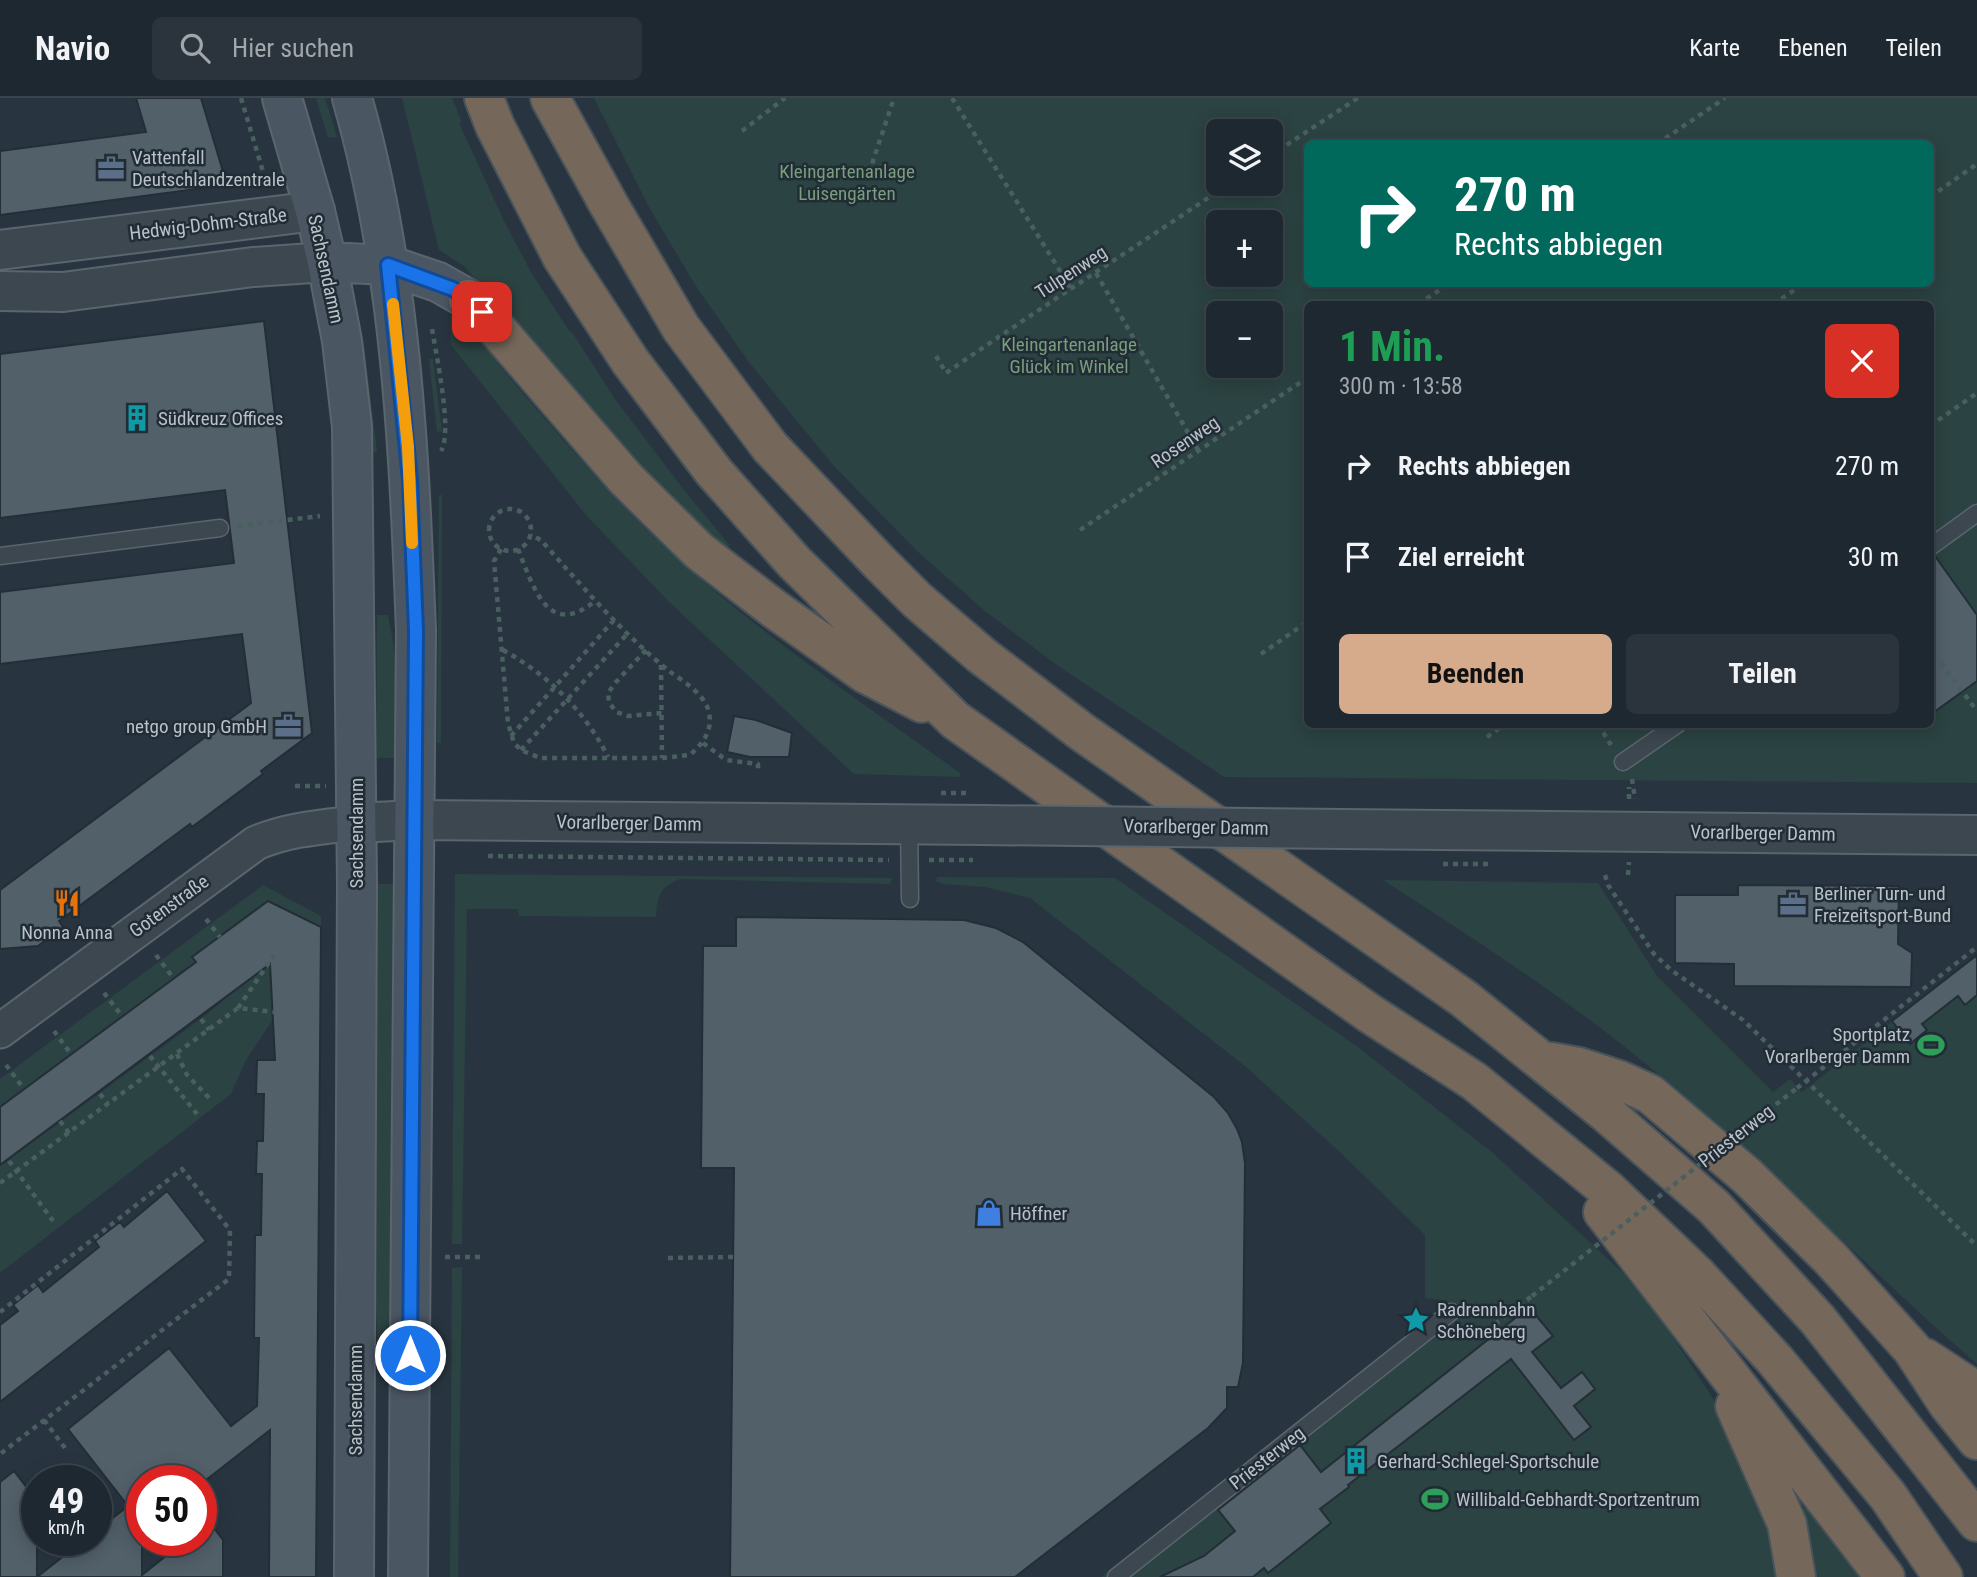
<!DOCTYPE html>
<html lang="de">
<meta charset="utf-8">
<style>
:root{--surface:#1e2830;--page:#2b343c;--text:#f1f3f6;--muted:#a1a6ab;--line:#3c444c;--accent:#d6ab8b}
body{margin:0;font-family:"Roboto Condensed",sans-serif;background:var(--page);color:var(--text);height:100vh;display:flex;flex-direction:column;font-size:26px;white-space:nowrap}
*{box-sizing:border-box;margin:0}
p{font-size:23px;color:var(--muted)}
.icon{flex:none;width:38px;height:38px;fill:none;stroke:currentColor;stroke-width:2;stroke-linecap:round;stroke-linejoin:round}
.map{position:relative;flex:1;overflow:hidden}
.sheet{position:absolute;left:1304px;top:203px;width:630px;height:427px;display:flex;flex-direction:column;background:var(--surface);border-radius:10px;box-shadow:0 4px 18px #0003,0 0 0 2px var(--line)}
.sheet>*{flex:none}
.hud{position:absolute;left:1304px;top:42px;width:630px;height:147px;border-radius:10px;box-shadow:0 4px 18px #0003,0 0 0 2px var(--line);background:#00695c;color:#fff;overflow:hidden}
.tools{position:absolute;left:1206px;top:21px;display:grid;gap:14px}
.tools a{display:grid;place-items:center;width:77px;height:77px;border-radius:10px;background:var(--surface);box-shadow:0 4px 18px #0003,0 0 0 2px var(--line);font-size:35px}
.speed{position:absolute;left:21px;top:1367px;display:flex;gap:14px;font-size:35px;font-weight:700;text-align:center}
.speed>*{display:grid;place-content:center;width:91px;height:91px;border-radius:50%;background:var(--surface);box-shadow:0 4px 18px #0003,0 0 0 2px var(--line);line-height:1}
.speed small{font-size:18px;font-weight:400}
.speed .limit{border:10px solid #d22;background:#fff;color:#111}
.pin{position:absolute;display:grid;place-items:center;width:60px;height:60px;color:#fff;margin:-30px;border-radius:14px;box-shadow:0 4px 10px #0006}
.me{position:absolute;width:77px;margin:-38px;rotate:0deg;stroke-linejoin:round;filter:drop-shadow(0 0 5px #0008)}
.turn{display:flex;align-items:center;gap:24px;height:147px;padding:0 35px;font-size:32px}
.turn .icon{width:91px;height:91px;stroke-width:2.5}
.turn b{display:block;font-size:49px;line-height:60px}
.round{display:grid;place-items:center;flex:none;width:74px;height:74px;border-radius:10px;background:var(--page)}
.head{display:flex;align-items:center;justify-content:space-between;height:119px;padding:0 35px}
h1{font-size:42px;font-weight:700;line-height:52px;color:#1e9e55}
.primary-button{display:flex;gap:14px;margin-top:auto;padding:14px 35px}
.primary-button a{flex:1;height:80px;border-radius:10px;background:var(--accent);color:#111;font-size:28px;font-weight:700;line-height:80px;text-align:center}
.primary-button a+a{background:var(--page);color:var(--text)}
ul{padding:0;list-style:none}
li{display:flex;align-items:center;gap:21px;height:91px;padding:0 35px}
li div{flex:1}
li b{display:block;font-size:26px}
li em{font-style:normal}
header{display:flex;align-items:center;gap:42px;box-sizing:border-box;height:98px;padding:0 35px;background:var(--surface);border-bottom:2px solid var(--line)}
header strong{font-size:33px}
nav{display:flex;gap:38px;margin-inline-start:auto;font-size:24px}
.search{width:490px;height:63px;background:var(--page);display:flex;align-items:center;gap:18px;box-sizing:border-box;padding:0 24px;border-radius:10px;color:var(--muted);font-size:26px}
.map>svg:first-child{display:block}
.green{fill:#2b4342;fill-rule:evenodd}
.building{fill:#52606a;stroke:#232e37;stroke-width:2}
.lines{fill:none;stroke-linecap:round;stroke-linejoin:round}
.service-casing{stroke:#5a656d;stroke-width:19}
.minor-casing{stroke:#5a656d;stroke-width:37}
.tertiary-casing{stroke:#5a656d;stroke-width:42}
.secondary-casing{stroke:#5a656d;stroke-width:42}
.motorway-casing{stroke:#47525a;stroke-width:42}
.path{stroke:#4a5f5f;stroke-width:4.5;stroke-dasharray:5 5;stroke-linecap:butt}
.service{stroke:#3c4750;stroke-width:16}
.minor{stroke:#3c4750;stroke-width:33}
.tertiary{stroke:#3c4750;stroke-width:38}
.secondary{stroke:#4b5663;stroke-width:38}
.motorway{stroke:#75675a;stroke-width:38}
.tertiary-bridge-casing{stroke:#5a656d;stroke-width:42;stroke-linecap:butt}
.path-bridge{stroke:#4a5f5f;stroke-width:4.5;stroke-dasharray:5 5;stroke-linecap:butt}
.tertiary-bridge{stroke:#3c4750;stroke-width:38}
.route-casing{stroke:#114b97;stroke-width:18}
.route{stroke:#1a73e8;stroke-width:12}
.slow{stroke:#f59e0b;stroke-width:12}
.labels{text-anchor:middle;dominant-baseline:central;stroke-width:5;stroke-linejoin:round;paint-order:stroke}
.poi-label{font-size:19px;fill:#b9c2ca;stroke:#212c35;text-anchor:start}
.park-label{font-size:19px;fill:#799e7d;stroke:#212c35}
.street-label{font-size:19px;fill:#b9c2ca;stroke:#212c35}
</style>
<header>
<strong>Navio</strong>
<div class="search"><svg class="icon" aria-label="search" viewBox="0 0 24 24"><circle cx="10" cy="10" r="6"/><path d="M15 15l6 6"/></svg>Hier suchen</div>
<nav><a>Karte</a><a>Ebenen</a><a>Teilen</a></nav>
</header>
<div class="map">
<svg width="1977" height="1479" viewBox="0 0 1977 1479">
<rect width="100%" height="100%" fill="#283540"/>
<path class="green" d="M316,0H325L337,39L328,40Z
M402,0H452L462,24L459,25L504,123L532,176L570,234H572L615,301L681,388L730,448L727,450L682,414L596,323L464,168L439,152Z
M594,0H1977V685L1224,679L1057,567L985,513L918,454L833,367L748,263L694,185L650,111ZM1218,33H1270V86H1218ZM1307,46H1930V186H1307ZM1218,124H1270V177H1218ZM1307,206H1930V626H1307ZM1218,215H1270V268H1218Z
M450,218C471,220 483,244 496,259L494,261C546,322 597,383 654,438C747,528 856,600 960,675L961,679L854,676L668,503L586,417L451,247Z
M353,244L364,245L377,354L370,355Z
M429,261H433L442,333L437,334Z
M439,397H442L441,645H437Z
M377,517H388C398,565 400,611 400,660H376Z
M455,776H466L893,780L890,786L680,781C660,788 657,799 656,819L519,818L518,811H467L462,1146H452Z
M937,779L1115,780L1355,947L1493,1055L1622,1174L1661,1221L1712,1299L1750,1378L1762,1407L1782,1479H1101L1449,1203L1425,1200V1137L1342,1056L1245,968L1030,800L985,789L943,786L936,783Z
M1383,782L1598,785L1657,878L1773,994L1790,981L1802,994L1977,857V1266C1871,1174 1773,1071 1664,981C1577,907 1479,844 1383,782Z
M378,786H395L393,1244H378L376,1208Z
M263,787L321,818V830L309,828L310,823L280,809L278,812L268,803L193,858L196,864L0,1009V981Z
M273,857L274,920L246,962L231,996L0,1175V1068L206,917L227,899L223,894Z
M462,1169L458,1479H450L452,1170Z
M1809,1408L1862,1479H1809L1801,1412Z"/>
<path class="building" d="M136,0H201L227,87L0,117V53L146,34Z
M264,223L312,635L261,673L263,676L192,729L190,726L59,823L63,829L38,848L0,851V792L251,605L242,536L0,566V494L234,465L225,392L0,420V256Z
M1935,458L1977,517V583L1930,617V459Z
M734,618L756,622L792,635L789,659H750L727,654Z
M1738,787L1899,788L1898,846L1912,855L1911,889L1734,888V866L1675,865V797H1738Z
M268,803L321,829L316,1479H269L270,1332L206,1382H142V1477L186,1442H201V1413L223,1442V1479H0V1384L14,1373L37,1403V1479L84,1442H96V1433L128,1408L68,1331L169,1250L231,1328L257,1308L259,1240H254L255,1137H261L262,1076H256L257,1043H263L264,996H256L257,962H275L270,866L0,1067V1009L196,864L192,859Z
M736,819L964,822L996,830L1023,844L1214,999L1228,1015L1237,1031L1242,1044L1245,1065L1243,1265L1238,1289H1227V1310L1208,1330L1015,1479H730L734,1070H701L703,848H736Z
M1977,857V897L1965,907L1958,898L1922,926L1927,932L1910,946L1892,923Z
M167,1093L206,1143L0,1304V1227L18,1213L13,1207L38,1187L43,1194L99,1149L95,1143L120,1124L124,1129Z
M1529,1209L1553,1238L1532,1254L1561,1290L1582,1274L1595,1291L1574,1308L1591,1329L1574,1342L1511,1261L1348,1387L1349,1389L1320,1411L1331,1425L1268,1475L1264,1470L1253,1479H1160L1204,1458L1235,1433L1218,1412L1300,1347L1321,1374Z"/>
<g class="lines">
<defs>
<path id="service" d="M1930,449L1977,415
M0,458L220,430
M1623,664L1678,626
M909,726L910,801
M1116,1479L1451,1214"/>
<path id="minor" d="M0,933L256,745C289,731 322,729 357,725"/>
<path id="tertiary" d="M0,152L315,113
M0,193L63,194L253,169L327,164
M357,725L414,722L983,727
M1441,732L1977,737"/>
<path id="secondary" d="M282,0L315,113L327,164L342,243L352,329L357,786L354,1479
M352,0C402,173 409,355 416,533L408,1479
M327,164L388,167L438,184L468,201"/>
<path id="motorway" d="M484,0L495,28L562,159L630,263L714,374L794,464L955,622L1369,915L1474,983L1608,1092L1697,1177L1775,1262L1888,1398L1943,1479
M550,0L609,107L681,230L770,349L878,463L917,502L981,557L1082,634L1463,900L1605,1014L1714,1109L1818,1222L1977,1424
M468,201L482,214L626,381L699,453L773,510L866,576L922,605
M1551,964L1579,969L1619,982L1650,996L1747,1078L1831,1161L1912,1251L1948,1306L1977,1342
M1603,1114L1885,1479
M1925,1260L1977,1294
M1735,1308L1787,1426L1796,1479"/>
</defs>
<use href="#service" class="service-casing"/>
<use href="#minor" class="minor-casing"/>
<use href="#tertiary" class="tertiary-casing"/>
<use href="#secondary" class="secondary-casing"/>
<use href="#motorway" class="motorway-casing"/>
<path class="path" d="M241,0L267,87
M952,0L1070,189
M742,33L785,0
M1657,46L1725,0
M1270,58L1358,0
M869,75L894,0
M1930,99L1977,66
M1096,175L1198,352
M1418,206L1449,186
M1773,206L1804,186
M432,231C436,256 453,334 441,353
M936,258L946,275C1040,210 1135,149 1229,86
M1930,328L1977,295
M489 432a21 21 0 1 1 42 0a21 21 0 1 1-42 0Z
M238,428L320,418
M1080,432L1307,280
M501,451L494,463L508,625L514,645L521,652L540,660H662L690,657C702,646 713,633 709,615C706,597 683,583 669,573C622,535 581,487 541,442L531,437
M518,451C533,488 548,543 596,502
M503,552C548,577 585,613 608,659
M646,552L616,584L608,595L609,604L616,614L628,618L662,615
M1261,556L1307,524
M1941,565L1977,613
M661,567L662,660
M1598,626L1611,647
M511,638L614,522
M1487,639L1505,626
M703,645L726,662L758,666V673
M521,652L628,535
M1632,681L1635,701
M295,688H326
M1629,701V689
M488,758L889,762
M929,762H973
M1605,777L1608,787L1654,856L1671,872L1743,922L1977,1148
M1628,777L1629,764
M206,821L220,839
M156,857L174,881
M104,895L122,918
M238,910L274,857
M201,921L209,932
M54,933L71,956
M177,956L187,977L212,1003
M150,958L197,1016
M6,967L24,991
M1797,990L1977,849
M100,996L108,1006
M60,1023L69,1035
M9,1063L53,1123
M0,1085L238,910L274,914
M445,1159H481
M668,1160L733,1159
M0,1214L182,1071L230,1132L229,1181L0,1356
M1495,1226L1532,1198
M44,1322L68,1354"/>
<use href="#service" class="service"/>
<use href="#minor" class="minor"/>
<use href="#tertiary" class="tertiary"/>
<use href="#secondary" class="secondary"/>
<use href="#motorway" class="motorway"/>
<defs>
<path id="tertiary-bridge" d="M983,727L1441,732"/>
</defs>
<use href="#tertiary-bridge" class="tertiary-bridge-casing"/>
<path class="path-bridge" d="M941,695H971
M1443,766H1491
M1532,1198L1797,990"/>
<use href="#tertiary-bridge" class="tertiary-bridge"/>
</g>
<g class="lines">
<defs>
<path id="route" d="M410,1257L416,533L410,382L388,167L453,191L482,214"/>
</defs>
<use href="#route" class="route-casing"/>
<use href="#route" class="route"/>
<path class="slow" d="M393,206L408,349L412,445"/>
</g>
<defs>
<symbol id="office-bare" viewBox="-9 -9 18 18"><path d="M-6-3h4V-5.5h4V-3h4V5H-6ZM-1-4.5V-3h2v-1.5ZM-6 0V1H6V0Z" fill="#5c6f8a" stroke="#212c35" stroke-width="2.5" paint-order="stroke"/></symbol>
<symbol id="building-bare" viewBox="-9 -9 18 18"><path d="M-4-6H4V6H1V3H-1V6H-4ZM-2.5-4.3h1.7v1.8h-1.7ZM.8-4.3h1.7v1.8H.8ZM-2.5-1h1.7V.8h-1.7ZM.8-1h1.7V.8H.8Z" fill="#0f9aa8" stroke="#212c35" stroke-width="2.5" paint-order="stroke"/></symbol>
<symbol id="restaurant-bare" viewBox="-9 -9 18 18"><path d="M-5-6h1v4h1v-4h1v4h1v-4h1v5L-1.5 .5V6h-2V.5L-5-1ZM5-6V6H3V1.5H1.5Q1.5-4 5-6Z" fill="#e8710a" stroke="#212c35" stroke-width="2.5" paint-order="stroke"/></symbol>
<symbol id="stadium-bare" viewBox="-9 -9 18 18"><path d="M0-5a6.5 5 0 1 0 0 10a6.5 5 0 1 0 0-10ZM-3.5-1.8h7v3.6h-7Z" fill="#2e9e5b" stroke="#212c35" stroke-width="2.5" paint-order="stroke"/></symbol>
<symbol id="shop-bare" viewBox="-9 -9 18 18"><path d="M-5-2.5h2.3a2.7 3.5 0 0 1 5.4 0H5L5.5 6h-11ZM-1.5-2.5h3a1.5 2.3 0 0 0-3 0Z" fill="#3f7fe0" stroke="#212c35" stroke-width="2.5" paint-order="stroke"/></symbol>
<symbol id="sight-bare" viewBox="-9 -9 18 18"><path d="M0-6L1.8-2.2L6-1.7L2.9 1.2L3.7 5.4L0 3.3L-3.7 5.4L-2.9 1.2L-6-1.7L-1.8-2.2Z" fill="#0f9aa8" stroke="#212c35" stroke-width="2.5" paint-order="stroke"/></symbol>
</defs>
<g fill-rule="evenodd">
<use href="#office-bare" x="92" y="51" width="38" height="38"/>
<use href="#building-bare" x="118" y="301" width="38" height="38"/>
<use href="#office-bare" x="269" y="609" width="38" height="38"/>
<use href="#restaurant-bare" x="48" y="786" width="38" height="38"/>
<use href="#office-bare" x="1774" y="787" width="38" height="38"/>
<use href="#stadium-bare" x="1912" y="928" width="38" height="38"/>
<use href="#shop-bare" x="970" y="1096" width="38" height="38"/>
<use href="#sight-bare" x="1397" y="1203" width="38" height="38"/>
<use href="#building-bare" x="1337" y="1344" width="38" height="38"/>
<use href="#stadium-bare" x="1416" y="1382" width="38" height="38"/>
</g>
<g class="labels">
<g class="poi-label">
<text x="132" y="59">Vattenfall<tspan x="132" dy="22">Deutschlandzentrale</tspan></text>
<text x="158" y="320">Südkreuz Offices</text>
<text x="267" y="628" text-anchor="end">netgo group GmbH</text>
<text x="1814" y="795">Berliner Turn- und<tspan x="1814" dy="22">Freizeitsport-Bund</tspan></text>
<text x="67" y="834" text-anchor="middle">Nonna Anna</text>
<text x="1910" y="936" text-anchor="end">Sportplatz<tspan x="1910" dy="22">Vorarlberger Damm</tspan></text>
<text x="1010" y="1115">Höffner</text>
<text x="1437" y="1211">Radrennbahn<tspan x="1437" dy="22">Schöneberg</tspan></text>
<text x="1377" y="1363">Gerhard-Schlegel-Sportschule</text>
<text x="1456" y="1401">Willibald-Gebhardt-Sportzentrum</text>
</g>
<g class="park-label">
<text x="847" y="73">Kleingartenanlage<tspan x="847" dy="22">Luisengärten</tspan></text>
<text x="1069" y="246">Kleingartenanlage<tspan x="1069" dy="22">Glück im Winkel</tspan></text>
</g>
<g class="street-label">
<text transform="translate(208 126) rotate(-7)">Hedwig-Dohm-Straße</text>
<text transform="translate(326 171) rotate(78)">Sachsendamm</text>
<text transform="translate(1071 174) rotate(-33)">Tulpenweg</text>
<text transform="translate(1185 344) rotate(-34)">Rosenweg</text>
<text transform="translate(629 725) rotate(1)">Vorarlberger Damm</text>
<text transform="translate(1196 729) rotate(1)">Vorarlberger Damm</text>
<text transform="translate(356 735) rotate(-90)">Sachsendamm</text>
<text transform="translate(1763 735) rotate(1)">Vorarlberger Damm</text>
<text transform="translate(169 808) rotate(-36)">Gotenstraße</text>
<text transform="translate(1736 1038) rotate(-38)">Priesterweg</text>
<text transform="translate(355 1302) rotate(-90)">Sachsendamm</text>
<text transform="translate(1267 1360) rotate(-38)">Priesterweg</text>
</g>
</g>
</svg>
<div class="tools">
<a><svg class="icon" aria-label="layers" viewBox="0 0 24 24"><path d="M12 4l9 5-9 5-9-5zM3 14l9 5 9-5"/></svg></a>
<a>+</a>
<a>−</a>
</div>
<div class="speed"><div>49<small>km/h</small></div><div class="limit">50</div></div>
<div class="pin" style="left:482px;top:214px;background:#d93025"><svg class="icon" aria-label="arrive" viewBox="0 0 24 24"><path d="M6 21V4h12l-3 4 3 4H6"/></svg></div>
<svg class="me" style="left:410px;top:1257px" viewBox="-20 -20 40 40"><circle r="17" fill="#1a73e8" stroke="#fff" stroke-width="3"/><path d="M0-11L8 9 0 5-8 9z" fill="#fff"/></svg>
<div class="hud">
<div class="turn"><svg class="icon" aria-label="right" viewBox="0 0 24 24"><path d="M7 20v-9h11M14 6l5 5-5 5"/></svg><div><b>270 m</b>Rechts abbiegen</div></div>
</div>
<section class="sheet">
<div class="head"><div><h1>1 Min.</h1><p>300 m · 13:58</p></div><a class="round" style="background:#d93025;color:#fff"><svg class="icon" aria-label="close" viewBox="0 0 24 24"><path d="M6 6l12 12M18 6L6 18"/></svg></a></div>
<ul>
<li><svg class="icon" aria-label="right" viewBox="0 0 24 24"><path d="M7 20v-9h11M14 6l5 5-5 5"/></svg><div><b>Rechts abbiegen</b></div><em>270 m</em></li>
<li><svg class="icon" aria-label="arrive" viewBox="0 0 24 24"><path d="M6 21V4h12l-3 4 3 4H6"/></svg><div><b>Ziel erreicht</b></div><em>30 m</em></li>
</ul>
<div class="primary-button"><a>Beenden</a><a>Teilen</a></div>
</section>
</div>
